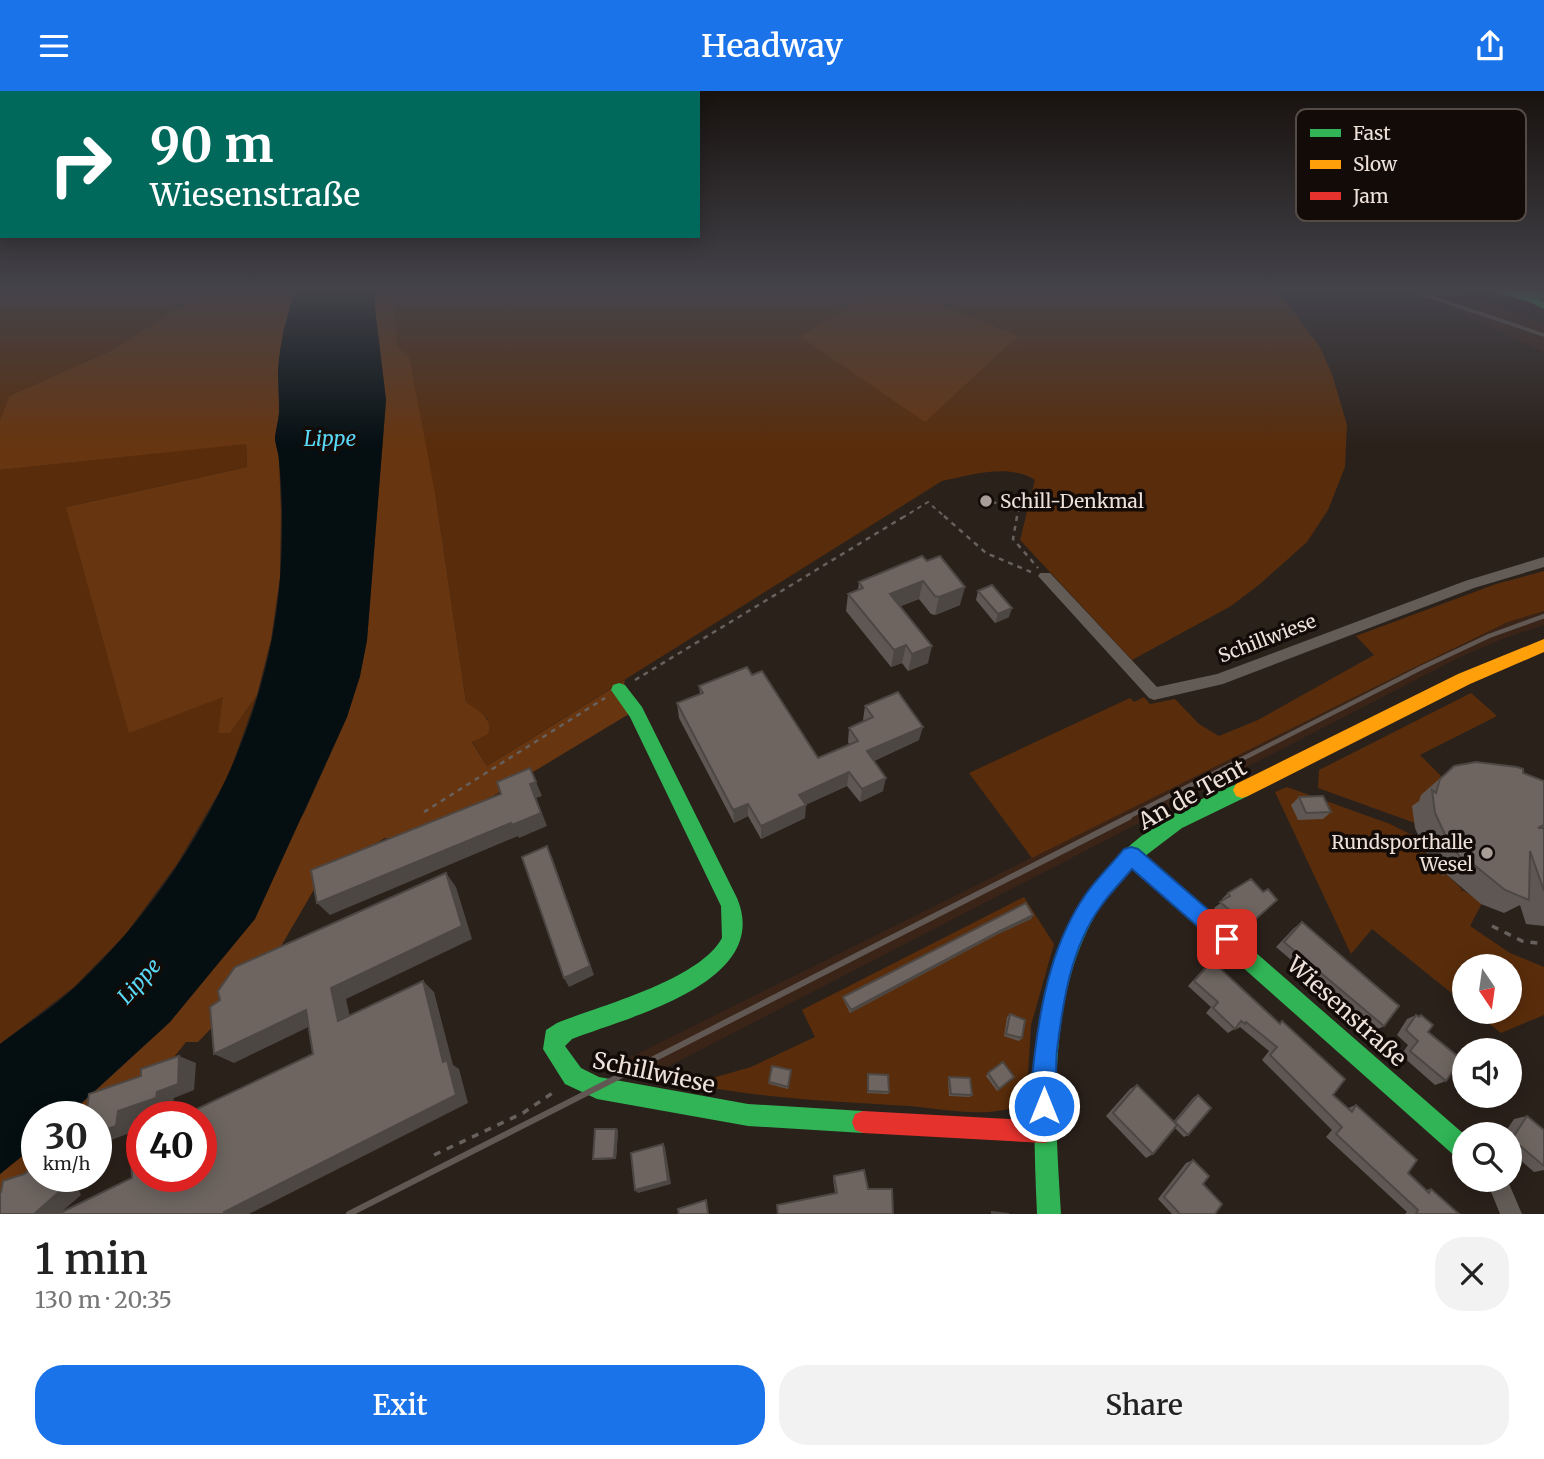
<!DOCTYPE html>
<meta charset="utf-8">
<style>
:root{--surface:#fff;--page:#f2f2f2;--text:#222;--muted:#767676;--accent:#1a73e8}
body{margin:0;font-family:Merriweather,serif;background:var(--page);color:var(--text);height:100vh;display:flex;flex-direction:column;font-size:26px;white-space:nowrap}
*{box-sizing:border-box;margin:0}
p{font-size:23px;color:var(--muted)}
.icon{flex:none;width:38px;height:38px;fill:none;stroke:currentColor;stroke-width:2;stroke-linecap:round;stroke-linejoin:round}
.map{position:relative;height:1123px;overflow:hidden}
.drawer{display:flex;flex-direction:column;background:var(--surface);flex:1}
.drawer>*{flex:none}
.banner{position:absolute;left:0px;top:0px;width:700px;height:147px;box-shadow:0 4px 18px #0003;background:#00695c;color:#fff;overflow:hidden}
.needle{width:46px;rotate:167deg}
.buttons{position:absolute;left:1452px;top:863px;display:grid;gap:14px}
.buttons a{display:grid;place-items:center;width:70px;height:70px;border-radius:50%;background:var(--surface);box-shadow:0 4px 18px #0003;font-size:35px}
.speed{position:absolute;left:21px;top:1010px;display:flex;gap:14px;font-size:35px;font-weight:700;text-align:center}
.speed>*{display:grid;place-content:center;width:91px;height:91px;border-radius:50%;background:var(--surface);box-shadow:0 4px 18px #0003;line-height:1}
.speed small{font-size:18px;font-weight:400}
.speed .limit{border:10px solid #d22;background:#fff;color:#111}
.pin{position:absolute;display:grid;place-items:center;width:60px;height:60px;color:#fff;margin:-30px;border-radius:14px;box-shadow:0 4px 10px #0006}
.me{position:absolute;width:77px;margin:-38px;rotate:0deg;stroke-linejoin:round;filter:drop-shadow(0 0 5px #0008)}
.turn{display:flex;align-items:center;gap:24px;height:147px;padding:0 35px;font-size:32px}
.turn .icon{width:91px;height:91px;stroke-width:2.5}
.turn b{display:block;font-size:49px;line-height:60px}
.round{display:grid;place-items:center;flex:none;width:74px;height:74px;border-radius:28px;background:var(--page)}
.head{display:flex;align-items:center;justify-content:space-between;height:119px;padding:0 35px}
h1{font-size:42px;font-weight:600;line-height:52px}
.cta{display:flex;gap:14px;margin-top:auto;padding:14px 35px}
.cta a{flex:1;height:80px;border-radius:28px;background:var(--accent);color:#fff;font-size:28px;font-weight:600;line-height:80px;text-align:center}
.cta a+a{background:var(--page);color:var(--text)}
header{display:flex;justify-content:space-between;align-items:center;height:91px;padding:0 35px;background:var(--accent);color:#fff;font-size:32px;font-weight:600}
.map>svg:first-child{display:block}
.built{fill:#3a2418}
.green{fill:#592d0b}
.forest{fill:#673510}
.water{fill:#050f12}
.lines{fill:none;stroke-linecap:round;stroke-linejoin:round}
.path-far2{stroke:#67605c;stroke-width:2;stroke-dasharray:4.5 4.5;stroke-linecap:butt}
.path-far1{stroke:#67605c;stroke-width:2.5;stroke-dasharray:5 5;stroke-linecap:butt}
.path{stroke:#67605c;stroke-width:3.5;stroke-dasharray:7 7;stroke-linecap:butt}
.street{fill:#625b56;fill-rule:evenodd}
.fast{fill:#30b455;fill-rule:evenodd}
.slow{fill:#ff9f0a;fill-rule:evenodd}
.jam{fill:#e5322d;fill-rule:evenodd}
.rail-far2{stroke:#615853;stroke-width:3.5}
.rail-far1{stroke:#615853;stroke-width:4.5}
.rail{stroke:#615853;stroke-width:6}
.wall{fill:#5f5753}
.shaded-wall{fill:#4d4743}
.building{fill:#6e6560;stroke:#4d4743;stroke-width:2}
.route{fill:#1a73e8;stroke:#114b97;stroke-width:2}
.poi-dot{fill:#a99e97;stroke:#130b07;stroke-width:2.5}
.labels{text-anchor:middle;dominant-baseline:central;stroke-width:7;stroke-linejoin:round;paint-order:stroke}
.poi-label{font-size:19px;fill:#ede1da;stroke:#130b07;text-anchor:start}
.street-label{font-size:19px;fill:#ede1da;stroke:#130b07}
.water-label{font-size:21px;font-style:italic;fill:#59d9f6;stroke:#130b07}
.near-street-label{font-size:23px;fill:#ede1da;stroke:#130b07}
.key{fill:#130b07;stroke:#544b46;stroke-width:2}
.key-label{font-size:19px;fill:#ede1da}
</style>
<header><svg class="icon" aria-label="menu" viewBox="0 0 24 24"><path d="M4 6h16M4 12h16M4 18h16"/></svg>Headway<svg class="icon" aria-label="share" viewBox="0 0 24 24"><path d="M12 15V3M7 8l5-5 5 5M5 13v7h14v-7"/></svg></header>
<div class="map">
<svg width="1544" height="1123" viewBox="0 0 1544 1123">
<rect width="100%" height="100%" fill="#2b211b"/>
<path class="built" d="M1411,198H1448L1544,232V261Z
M1544,520V534L1505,547L1460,566L646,987L603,980L1393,587L1508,531Z"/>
<path class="green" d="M0,198H209L112,259L9,305L0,329Z
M393,198H1276L1320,256L1332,283L1347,334L1345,376L1328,419L1307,451L1260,493L1231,515L1132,569L1020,449L1035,389C1009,372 971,384 942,390L487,675L472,650L488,628L466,611L436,407L398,257Z
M246,352L247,376L66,416L224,605L218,642H230L257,604L228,686L177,773L125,844L74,896L0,953V379Z
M1544,480V520L1508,531L1393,587L1032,767L969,682L1130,607L1134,611L1144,606L1150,613L1175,608L1199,633L1219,645L1258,629L1374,564L1356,545L1496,493Z
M1471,602L1497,625L1420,664L1445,689L1415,732L1318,697L1319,679Z
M1287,696L1390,733L1424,750L1442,784L1446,783L1462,798L1460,801L1463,799L1482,812L1470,835L1510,862L1544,876V924L1501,942L1474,921L1510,920V875H1465V913L1372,838L1351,863L1275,701Z
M1024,806L1054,853L1031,934L1027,998L1019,1014C988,1028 943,1018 909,1015C843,1011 777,1008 712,997L709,988L751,976L815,946L802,919Z"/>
<path class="forest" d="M209,198H295L283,241L278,279L279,322L275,348L279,368L281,420L280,487L271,549L257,604L230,642H218L223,606L129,642L66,416L247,376L246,353L0,379V329L9,305L112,259Z
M375,198H393L398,257L409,265L436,407L466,611C477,619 494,627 488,643L472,651L487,675L625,589L621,606L629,623L417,751L385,747L323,783L266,881L198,951H186L159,985L96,1026H67L170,931L304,722L347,626L360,585L367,549L386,309L375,218Z
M873,198H899L1018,245L925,331L801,246Z
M37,1053V1085L0,1122V1083Z"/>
<path class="water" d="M295,198H375V218L386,309L367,549L360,585L347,626L255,828L170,931L67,1025L37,1026V1053L0,1083V953C25,934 53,917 76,895C187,791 269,640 280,487C283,449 283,408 279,370C279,363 276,356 275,349C275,341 278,332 279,323C280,309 278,295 278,281C279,252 288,225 295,198Z"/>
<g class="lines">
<path class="path-far2" d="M992,411L1019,417L1017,427
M902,427L928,411L946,427"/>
<path class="path-far1" d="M944,425L986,462L1031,481
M1017,425L1013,448L1038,477
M635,589L905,425
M424,721L605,607"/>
<path class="path" d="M1492,835L1522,850L1544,853
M434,1064L523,1022L557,999"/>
<path class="street" d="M1544,466V476L1474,497L1223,593L1154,609L1149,607L1038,485L1040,482H1050L1157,596L1217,583L1465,490Z
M1483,1088H1507L1522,1123H1500L1492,1103Z"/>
<path class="fast" d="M1483,198H1517L1544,202V208L1537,207L1544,211V218L1529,211Z
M619,592L625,594L642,616L737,807C773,892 628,926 572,948L565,955L581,977L599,986L748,1013L863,1020L871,1023L874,1031L871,1039L863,1042L748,1035L597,1008L565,993L543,958L546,939L557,932C602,914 699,889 722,847L721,815L630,626L611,599L613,594Z
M1242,691L1248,693L1251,699L1248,705L1182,737L1145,765L1465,1044V1070L1457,1067L1131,777C1042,867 1054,1007 1061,1123H1037C1028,929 1032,768 1242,691Z"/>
<path class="slow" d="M1544,548V561L1470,593L1248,705L1242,707L1236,705L1233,699L1236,693L1458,583Z"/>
<path class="jam" d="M863,1020L1045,1030L1053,1033L1056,1041L1053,1049L1045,1052L863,1042L855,1039L852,1031L855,1023Z"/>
<path class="rail-far2" d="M1407,198L1544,244"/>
<path class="rail-far1" d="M1126,727L1423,576L1489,545L1544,525"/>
<path class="rail" d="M349,1123L1129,726"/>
</g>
<path class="wall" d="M922,465L960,514L935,524L931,523L919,508L901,515L928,572L908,580L902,572L891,576L846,520L848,503L858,499L859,491Z
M978,500L1009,526L995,532L976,509Z
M752,584L818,667L849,653L848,651L849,637L864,630L863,629L865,615L919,649L874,670L883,700L860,711L847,695L805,714V727L761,748L748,725L734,732L679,627L677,612L700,603L699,595Z
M1454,675L1523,682L1544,690V835L1526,833L1520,814L1504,822L1481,813L1446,783L1443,785L1427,764L1415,737L1412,715L1419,710L1421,704Z
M1299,706L1331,721L1323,728L1298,729L1291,714Z
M1263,801L1248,835L1241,841L1214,817L1223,810L1222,808L1228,802Z
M1033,824L1031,828L998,843L850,922L843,908V906Z
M1302,831L1384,935L1374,940L1276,856L1294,837Z
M1212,870L1279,932L1282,930L1333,1004L1348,1017L1356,1014L1408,1082L1426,1099L1431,1098L1459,1123H1405L1407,1121L1326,1046L1332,1039L1262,969L1269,960L1240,936L1237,938L1236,937L1228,942L1206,922L1211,916L1188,895L1205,876Z
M1010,923L1022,947L1019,950L1004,945L1007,926Z
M1416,924L1418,925L1421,924L1446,990L1435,994L1401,964L1408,954L1397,944L1407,928Z
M1463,972H1465V995L1454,985Z
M791,979L788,998L769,993V991Z
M988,982L1014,986L997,1000L986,985Z
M868,983L889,1001L888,1003L867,1002Z
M949,986L972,1004L970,1006L949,1005L948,988Z
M1137,994L1173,1031L1194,1006L1198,1004L1188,1044L1184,1046L1175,1037L1153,1063L1146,1067L1106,1025L1130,998Z
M1527,1025L1544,1039V1079L1534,1081L1510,1060V1043H1504L1514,1028Z
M616,1038L618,1039L616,1068L594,1069L593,1068Z
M1193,1069L1215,1123H1172L1158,1108L1186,1072Z
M834,1085L868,1098L835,1102L833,1088Z"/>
<path class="shaded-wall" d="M923,490L919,508L887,520L890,503Z
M965,496L960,514L935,524L939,506Z
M1012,517L1009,526L995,532L998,523Z
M906,554L902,572L891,576L894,559Z
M932,555L928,572L908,580L912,563Z
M923,636L919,649L865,674L867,660Z
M530,677L542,705L536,707L547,735L519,747L518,745L330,824L317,812L530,693Z
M849,681L847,695L799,717V704Z
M886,687L883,700L860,711L862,698Z
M748,713V725L734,732L733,719Z
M806,714L805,727L761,748V735Z
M547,755L552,766L594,884L569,896L564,887Z
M446,782L456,796L472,848L346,908L353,940L338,930L331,897Z
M1033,824L1031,828L998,843L850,922L851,919L1000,840Z
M423,890L434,901L453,974L459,978L468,1012L249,1123H224V1121L443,971Z
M306,919L323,929L234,972L214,963Z
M179,965L196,972L194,999L174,1007L173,1013L136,1026L135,1040L103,1052L96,1050V1042L118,1020L157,1001Z
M616,1038L618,1039L616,1068L614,1067Z
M663,1053L665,1056L671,1093L638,1102L635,1099Z
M53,1085H72L81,1104L59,1123H34Z"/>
<path class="building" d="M922,465L927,470L940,465L965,496L939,506L935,505L923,490L890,503L932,555L912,563L906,554L894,559L848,503L863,497L859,491Z
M992,494L1012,517L998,523L978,500Z
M747,576L752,584L762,580L818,667L858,650L849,637L873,626L865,615L898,601L923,636L867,660L886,687L862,698L849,681L799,704L806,714L761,735L748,713L733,719L677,612L703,602L699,595Z
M1476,671L1517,676L1523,678V682L1544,690V734L1538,737H1544V800L1530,760L1529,809L1505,799L1468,769L1464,771L1448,750L1435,722L1432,699L1436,702L1440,688L1454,675Z
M530,677L536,691L530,693L541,722L512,734L511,732L317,812L311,779L501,703L497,691Z
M1323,705L1331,721L1306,722L1299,706Z
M547,755L590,875L564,887L522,766Z
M446,782L462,835L331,897L338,930L423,890L443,971L447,969L456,1004L224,1121V1123H60V1122L132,1087L130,1049L142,1044V1085H201V1026H180L313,963L306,919L214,963L210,916L220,909L218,900L235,876Z
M1251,788L1263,801L1268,798L1277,809L1248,835L1220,811L1230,805L1228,802Z
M1026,812L1033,824L1000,840L851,919L843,906Z
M1302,831L1399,915L1384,935L1284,851Z
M1212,870L1280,933L1282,930L1345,988L1333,1004L1352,1021L1356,1014L1417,1069L1408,1082L1429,1102L1431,1098L1459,1123H1416L1418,1119L1336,1043L1342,1036L1270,964L1277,956L1246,931L1245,933L1241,930L1235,938L1213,917L1218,911L1194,890Z
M1010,923L1025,929L1022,947L1006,943Z
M1416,924L1419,926L1421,924L1433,934L1428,941L1461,968L1446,990L1410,960L1418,950L1406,939Z
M179,965L178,993L157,1001L156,1007L118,1020L116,1035L96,1042V1026H86L89,1003L141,985V978Z
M1003,971L1014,986L999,998L988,982Z
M772,975L791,979L788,996L769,991Z
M1465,977V987L1460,983Z
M868,983L888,984L889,1001L868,1000Z
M949,986L970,987L972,1004L951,1003Z
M1137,994L1177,1034L1153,1063L1113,1022Z
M1198,1004L1211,1017L1188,1044L1175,1031Z
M1527,1025L1544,1039V1075L1512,1048Z
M595,1038H616L614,1067L593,1068Z
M663,1053L668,1090L635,1099L631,1062Z
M1193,1069L1209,1085L1203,1093L1222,1113L1215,1123H1180L1164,1106Z
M37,1073V1085H53L60,1100L34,1123H0V1102L1,1101L3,1090L24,1083Z
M864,1079L868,1098H892L893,1123H778L777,1114L837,1102L834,1085Z
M706,1109L708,1123H679L678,1118Z
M992,1121L1009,1123H992Z"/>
<linearGradient id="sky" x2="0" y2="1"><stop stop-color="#18120f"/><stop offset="0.56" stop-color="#44434a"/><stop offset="1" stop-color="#44434a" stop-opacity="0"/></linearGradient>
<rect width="1544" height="355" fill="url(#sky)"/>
<path class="route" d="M1131,756L1138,758L1234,841L1237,848L1234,855L1227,858L1220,855L1132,778C1122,790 1110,802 1101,815C1071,856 1063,910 1057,959C1055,977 1058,1009 1052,1023L1044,1027L1036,1023C1028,1004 1033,980 1035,960C1042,905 1054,849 1086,803C1097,787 1112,773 1124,758Z"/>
<g class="poi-dot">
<circle cx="986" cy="410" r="7"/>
<circle cx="1487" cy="762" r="7"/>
</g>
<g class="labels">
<g class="poi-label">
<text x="1000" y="410">Schill-Denkmal</text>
<text x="1473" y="751" text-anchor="end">Rundsporthalle<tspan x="1473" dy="22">Wesel</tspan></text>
</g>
<g class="street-label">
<text transform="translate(1267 547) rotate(-21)">Schillwiese</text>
</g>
<g class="water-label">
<text x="330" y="347">Lippe</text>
<text transform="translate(139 890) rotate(-48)">Lippe</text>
</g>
<g class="near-street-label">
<text transform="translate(1192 703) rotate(-29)">An de Tent</text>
<text transform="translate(1347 920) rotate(42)">Wiesenstraße</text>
<text transform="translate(654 981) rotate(12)">Schillwiese</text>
</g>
</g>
<rect x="1296" y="18" width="230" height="112" rx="10" class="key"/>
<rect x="1310" y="38" width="31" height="8" fill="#30b455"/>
<rect x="1310" y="69" width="31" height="9" fill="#ff9f0a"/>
<rect x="1310" y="101" width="31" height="8" fill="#e5322d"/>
<g class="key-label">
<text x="1353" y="49">Fast</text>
<text x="1353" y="80">Slow</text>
<text x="1353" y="112">Jam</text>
</g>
</svg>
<div class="buttons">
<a><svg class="needle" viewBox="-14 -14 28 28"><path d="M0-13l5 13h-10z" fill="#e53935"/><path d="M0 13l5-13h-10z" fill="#767676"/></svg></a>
<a><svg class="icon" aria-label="sound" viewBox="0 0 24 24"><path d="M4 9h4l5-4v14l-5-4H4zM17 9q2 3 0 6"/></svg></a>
<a><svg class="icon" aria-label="search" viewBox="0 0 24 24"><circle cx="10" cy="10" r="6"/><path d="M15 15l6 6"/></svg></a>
</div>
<div class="speed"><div>30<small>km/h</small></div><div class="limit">40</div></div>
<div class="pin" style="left:1227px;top:848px;background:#d93025"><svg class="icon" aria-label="arrive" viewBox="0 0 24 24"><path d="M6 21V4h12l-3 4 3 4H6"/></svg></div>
<svg class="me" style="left:1044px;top:1015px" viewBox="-20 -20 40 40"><circle r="17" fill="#1a73e8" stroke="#fff" stroke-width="3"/><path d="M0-11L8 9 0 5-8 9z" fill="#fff"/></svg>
<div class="banner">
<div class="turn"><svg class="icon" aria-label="right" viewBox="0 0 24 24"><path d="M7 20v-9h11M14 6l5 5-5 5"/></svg><div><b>90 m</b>Wiesenstraße</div></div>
</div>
</div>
<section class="drawer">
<div class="head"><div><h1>1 min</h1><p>130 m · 20:35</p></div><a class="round"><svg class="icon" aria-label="close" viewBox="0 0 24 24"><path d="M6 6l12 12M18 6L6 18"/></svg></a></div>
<div class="cta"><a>Exit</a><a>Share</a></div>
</section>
